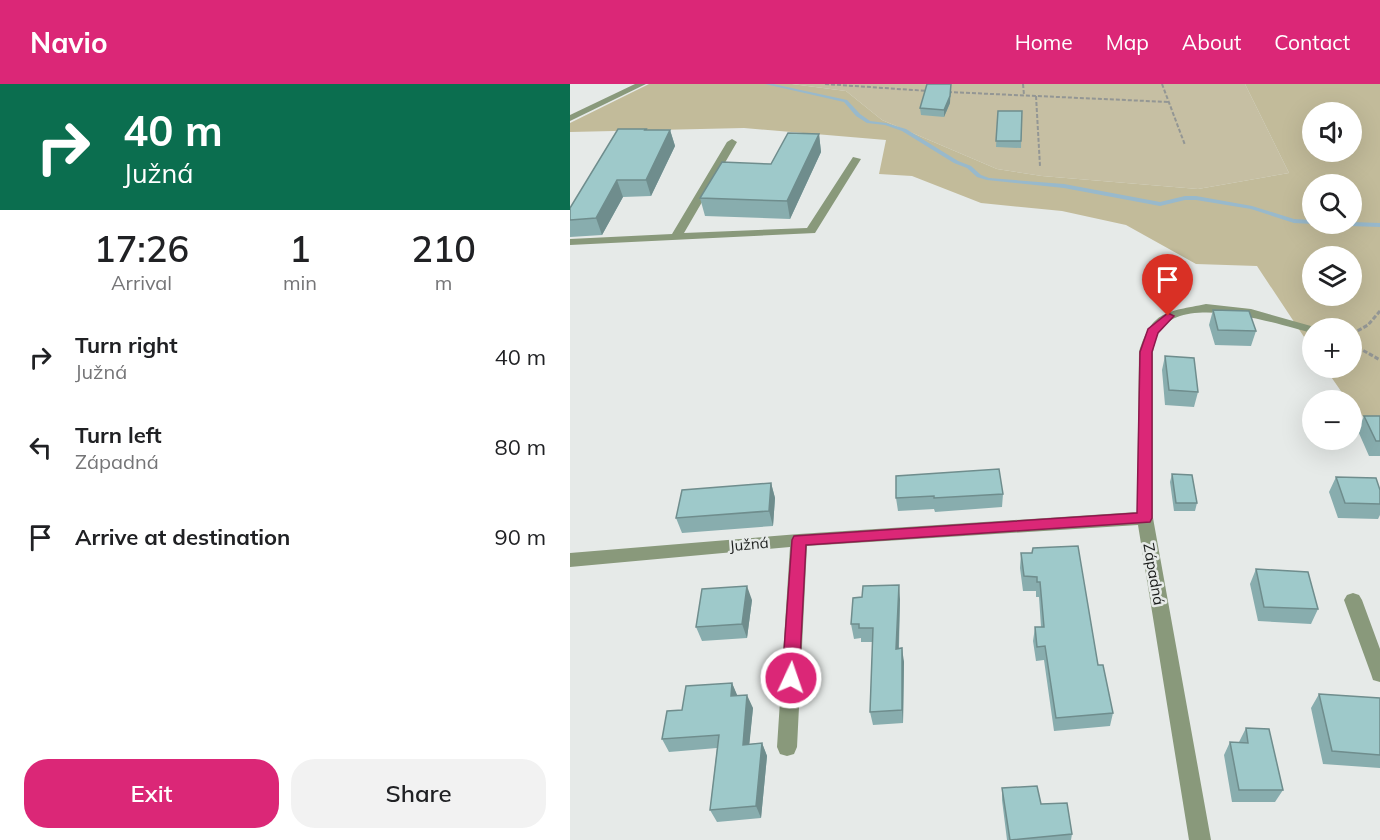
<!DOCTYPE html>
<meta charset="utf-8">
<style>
:root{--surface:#fff;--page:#f2f2f2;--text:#202124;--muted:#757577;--accent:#db2777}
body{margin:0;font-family:Mulish,sans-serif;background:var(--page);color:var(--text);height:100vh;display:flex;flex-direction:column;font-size:22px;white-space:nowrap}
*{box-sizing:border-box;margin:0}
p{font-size:20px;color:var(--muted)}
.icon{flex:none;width:33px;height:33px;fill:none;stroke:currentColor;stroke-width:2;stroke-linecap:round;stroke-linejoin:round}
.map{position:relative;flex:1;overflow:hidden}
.drawer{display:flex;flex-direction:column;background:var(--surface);width:570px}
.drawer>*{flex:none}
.guide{background:#0b6e4f;color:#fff;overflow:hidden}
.buttons{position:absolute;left:732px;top:18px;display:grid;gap:12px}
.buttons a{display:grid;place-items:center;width:60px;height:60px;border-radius:50%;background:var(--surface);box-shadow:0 6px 24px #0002;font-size:30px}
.pin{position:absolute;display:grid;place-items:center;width:51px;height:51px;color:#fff;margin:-62px -26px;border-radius:50% 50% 50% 0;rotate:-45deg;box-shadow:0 0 6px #0007}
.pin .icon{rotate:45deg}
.me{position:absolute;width:66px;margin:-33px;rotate:3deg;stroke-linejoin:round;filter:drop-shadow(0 0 4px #0008)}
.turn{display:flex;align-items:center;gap:21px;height:126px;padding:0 24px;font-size:27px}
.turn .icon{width:78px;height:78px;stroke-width:2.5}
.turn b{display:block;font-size:42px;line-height:51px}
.eta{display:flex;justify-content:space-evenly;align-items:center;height:102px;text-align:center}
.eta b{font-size:36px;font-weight:600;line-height:42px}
.action{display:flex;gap:12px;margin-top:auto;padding:12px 24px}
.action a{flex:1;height:69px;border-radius:24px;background:var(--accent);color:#fff;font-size:24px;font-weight:600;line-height:69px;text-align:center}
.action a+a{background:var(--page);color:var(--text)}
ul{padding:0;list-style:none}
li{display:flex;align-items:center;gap:18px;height:90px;padding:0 24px}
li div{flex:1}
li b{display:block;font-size:22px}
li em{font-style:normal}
header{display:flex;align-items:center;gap:36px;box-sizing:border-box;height:84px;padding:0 30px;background:var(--accent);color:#fff}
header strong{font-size:28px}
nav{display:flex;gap:33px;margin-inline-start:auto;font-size:21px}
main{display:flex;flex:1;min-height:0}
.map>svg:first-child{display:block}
.green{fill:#c6bfa3}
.forest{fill:#c2bb9a;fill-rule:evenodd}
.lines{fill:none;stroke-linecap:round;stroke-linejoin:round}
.stream{fill:#98b9cc;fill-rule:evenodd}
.path-far1{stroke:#939694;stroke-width:2;stroke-dasharray:4 2;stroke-linecap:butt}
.path{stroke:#939694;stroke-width:3;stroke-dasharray:4.5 2;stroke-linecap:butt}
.service{fill:#89997b;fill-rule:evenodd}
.minor{fill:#89997b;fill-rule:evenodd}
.tertiary{fill:#89997b;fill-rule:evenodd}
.wall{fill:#88adae}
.shaded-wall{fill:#6f8d8d}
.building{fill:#9ec9ca;stroke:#6f8d8d;stroke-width:1.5}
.route{fill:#db2777;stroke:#8e194d;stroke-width:1.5}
.labels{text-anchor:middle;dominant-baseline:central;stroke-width:5;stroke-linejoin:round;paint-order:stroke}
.street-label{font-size:15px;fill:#1b1d1c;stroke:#e6eae8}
</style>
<header>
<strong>Navio</strong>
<nav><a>Home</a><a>Map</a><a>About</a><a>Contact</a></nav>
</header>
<main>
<section class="drawer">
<div class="guide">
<div class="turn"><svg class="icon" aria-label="right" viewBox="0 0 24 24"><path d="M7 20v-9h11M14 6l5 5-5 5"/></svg><div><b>40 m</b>Južná</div></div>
</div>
<div class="eta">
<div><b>17:26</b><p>Arrival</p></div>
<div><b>1</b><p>min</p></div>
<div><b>210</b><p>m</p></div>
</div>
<ul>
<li><svg class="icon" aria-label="right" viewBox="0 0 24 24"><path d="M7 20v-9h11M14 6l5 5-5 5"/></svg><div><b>Turn right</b><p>Južná</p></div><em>40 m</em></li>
<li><svg class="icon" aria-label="left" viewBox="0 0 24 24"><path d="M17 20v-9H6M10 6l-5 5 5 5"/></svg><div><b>Turn left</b><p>Západná</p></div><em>80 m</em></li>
<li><svg class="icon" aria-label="arrive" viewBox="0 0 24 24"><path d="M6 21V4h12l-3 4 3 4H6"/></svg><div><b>Arrive at destination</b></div><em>90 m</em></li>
</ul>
<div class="action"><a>Exit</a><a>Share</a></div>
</section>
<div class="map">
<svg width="810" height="756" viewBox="0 0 810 756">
<rect width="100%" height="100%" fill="#e6eae8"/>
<path class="green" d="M222,0H675L719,89L628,105L472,92L427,85L312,36L276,7Z"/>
<path class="forest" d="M79,0H222L276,7L312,36L427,85L472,92L628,105L719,89L675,0H810V352L782,320V316L775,313L755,284H782V244H742V265L687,182L626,180L556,141L492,127L411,119L342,92L309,90L316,56L174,44L0,48V39ZM742,28H782V68H742ZM742,100H782V140H742ZM742,172H782V212H742Z"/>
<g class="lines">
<path class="stream" d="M195,0H203L277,16L290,30L300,37L316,39L336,45L388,77L401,82L411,91L419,94L494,100L590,118L615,112H626L682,122L724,135L742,136L743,140L724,139L681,125L626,116H615L590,122L494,104L417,96L407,93L397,84L384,79L332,47L315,41L297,39L286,32L274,18Z
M782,138L810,139V143L778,142L775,140H782Z"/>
<path class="path-far1" d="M255,0L358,7
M453,0L454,11
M592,0L615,61
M378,8L599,18
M466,12L470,82"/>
<path class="path" d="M782,250L798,241L810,227
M782,260L810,276"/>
<path class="service" d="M162,55L167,58L114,149L237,144L283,73L291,75L245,149L0,161V155L102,150L157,58Z
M783,509L789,511L792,516L810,565V598L803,596L801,590L774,516L777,511Z"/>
<path class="minor" d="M636,220L681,225L748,244H742V249C708,240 608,207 588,250C585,255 584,262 583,268V434L641,756H619L568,441L237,462L227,663L224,670L217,672L210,670L207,663L220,463L0,483V469L229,450L567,428L569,268C582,226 597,228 636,220Z"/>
<path class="tertiary" d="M65,0H76L0,37V31Z"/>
</g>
<path class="wall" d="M380,19L374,33L351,31L350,24Z
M428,27H452L451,64L426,63Z
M76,46H100L105,62L81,112L53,113L32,151L0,153V124Z
M249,50L251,68L220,135L135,132L130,114L201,80Z
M643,226L686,247L681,262L645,261L639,241Z
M595,272L628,308L624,323L595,321L592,286Z
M794,332H810V372H799L788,347Z
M602,390L627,419L625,427H604L600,398Z
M326,392L433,410L432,423L365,428L364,425L328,427L326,414Z
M766,393L810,406V431L808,435L768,434L759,408Z
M201,399L205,414L203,442L112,449L106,434Z
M451,469L528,581L543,629L540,642L484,647L474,576L466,577L463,557L465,543H471L469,513H466V507H453L450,484Z
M686,485L748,525L741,540L688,537L680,500Z
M330,515L329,564L334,578L333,639L303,641L300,628L303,558H291V554L284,555L281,540Z
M182,516L177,554L132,557L126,543Z
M162,599L167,612L183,624L179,660L192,659L197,672L191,734L147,738L140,726L147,664L99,668L92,655L112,626Z
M749,610L810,614V684L753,680L741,624Z
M676,644L713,706L705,718H662L654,671L660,658H669Z
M432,704L471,720L502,750L501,756H437L432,716Z"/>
<path class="shaded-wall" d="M381,0L380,19L374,33V26Z
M100,46L105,62L81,112L76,96Z
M249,50L251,68L220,135L217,117Z
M47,96L53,113L32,151L26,134Z
M201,399L205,414L203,442L199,427Z
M329,501L330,515L328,579L326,565Z
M177,502L182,516L177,554L172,540Z
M332,564L334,578L333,639L332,626Z
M162,599L168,613L161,612Z
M177,611L183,624L178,674L173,661Z
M192,659L197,672L191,734L186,722Z"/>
<path class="building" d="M357,0H381L380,12L374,26L350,24Z
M428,27H452L451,57H426Z
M48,45H76L75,46H100L76,96H47L26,134L0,136V124Z
M218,49L249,50L217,117L130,114L152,78L201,80Z
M643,226L679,227L686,247L648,246Z
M595,272L624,274L628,308L599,306Z
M794,332H810V357H806Z
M429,385L433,410L364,414V412L326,414V392Z
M602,390L622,391L627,419H606Z
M766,393L806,394L810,406V420L775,419Z
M201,399L199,427L106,434L112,406Z
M508,462L528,581H533L543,629L486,634L475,562L467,563L465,543H474L470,498H467V493L454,492L451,469H462L463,464Z
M686,485L738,488L748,525L694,523Z
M329,501L326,565L332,564V626L300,628L303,544H289V540H281L283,514L292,513L293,502Z
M177,502L172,540L126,543L132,505Z
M162,599L161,612L177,611L173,661L192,659L186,722L140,726L149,651L92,655L97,627L112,626L116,602Z
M749,610L810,614V671L762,667Z
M676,644L699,645L713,706H669L660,658L678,659Z
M467,702L471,720L497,719L502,750L440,756L432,704Z"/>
<path class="route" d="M598,229L604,232L588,249L582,268V434L580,438L236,461L229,594L227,599L221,601L215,599L212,594L222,456L224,452L567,429L570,268L578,245Z"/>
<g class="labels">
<g class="street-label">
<text transform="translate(179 460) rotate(-5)">Južná</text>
<text transform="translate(584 490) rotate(80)">Západná</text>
</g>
</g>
</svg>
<div class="buttons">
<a><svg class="icon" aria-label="sound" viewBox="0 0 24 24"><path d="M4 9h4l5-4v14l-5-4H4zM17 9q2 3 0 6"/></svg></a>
<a><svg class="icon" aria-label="search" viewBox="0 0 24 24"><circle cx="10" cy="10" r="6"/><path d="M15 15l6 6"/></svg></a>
<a><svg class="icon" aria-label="layers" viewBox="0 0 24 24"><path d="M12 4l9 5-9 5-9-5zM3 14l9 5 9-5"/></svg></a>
<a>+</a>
<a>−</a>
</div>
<div class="pin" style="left:598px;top:232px;background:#d93025"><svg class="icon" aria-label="arrive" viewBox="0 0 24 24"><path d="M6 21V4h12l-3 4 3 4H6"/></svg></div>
<svg class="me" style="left:221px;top:594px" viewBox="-20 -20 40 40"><circle r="17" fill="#db2777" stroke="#fff" stroke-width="3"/><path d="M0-11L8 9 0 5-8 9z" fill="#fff"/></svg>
</div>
</main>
